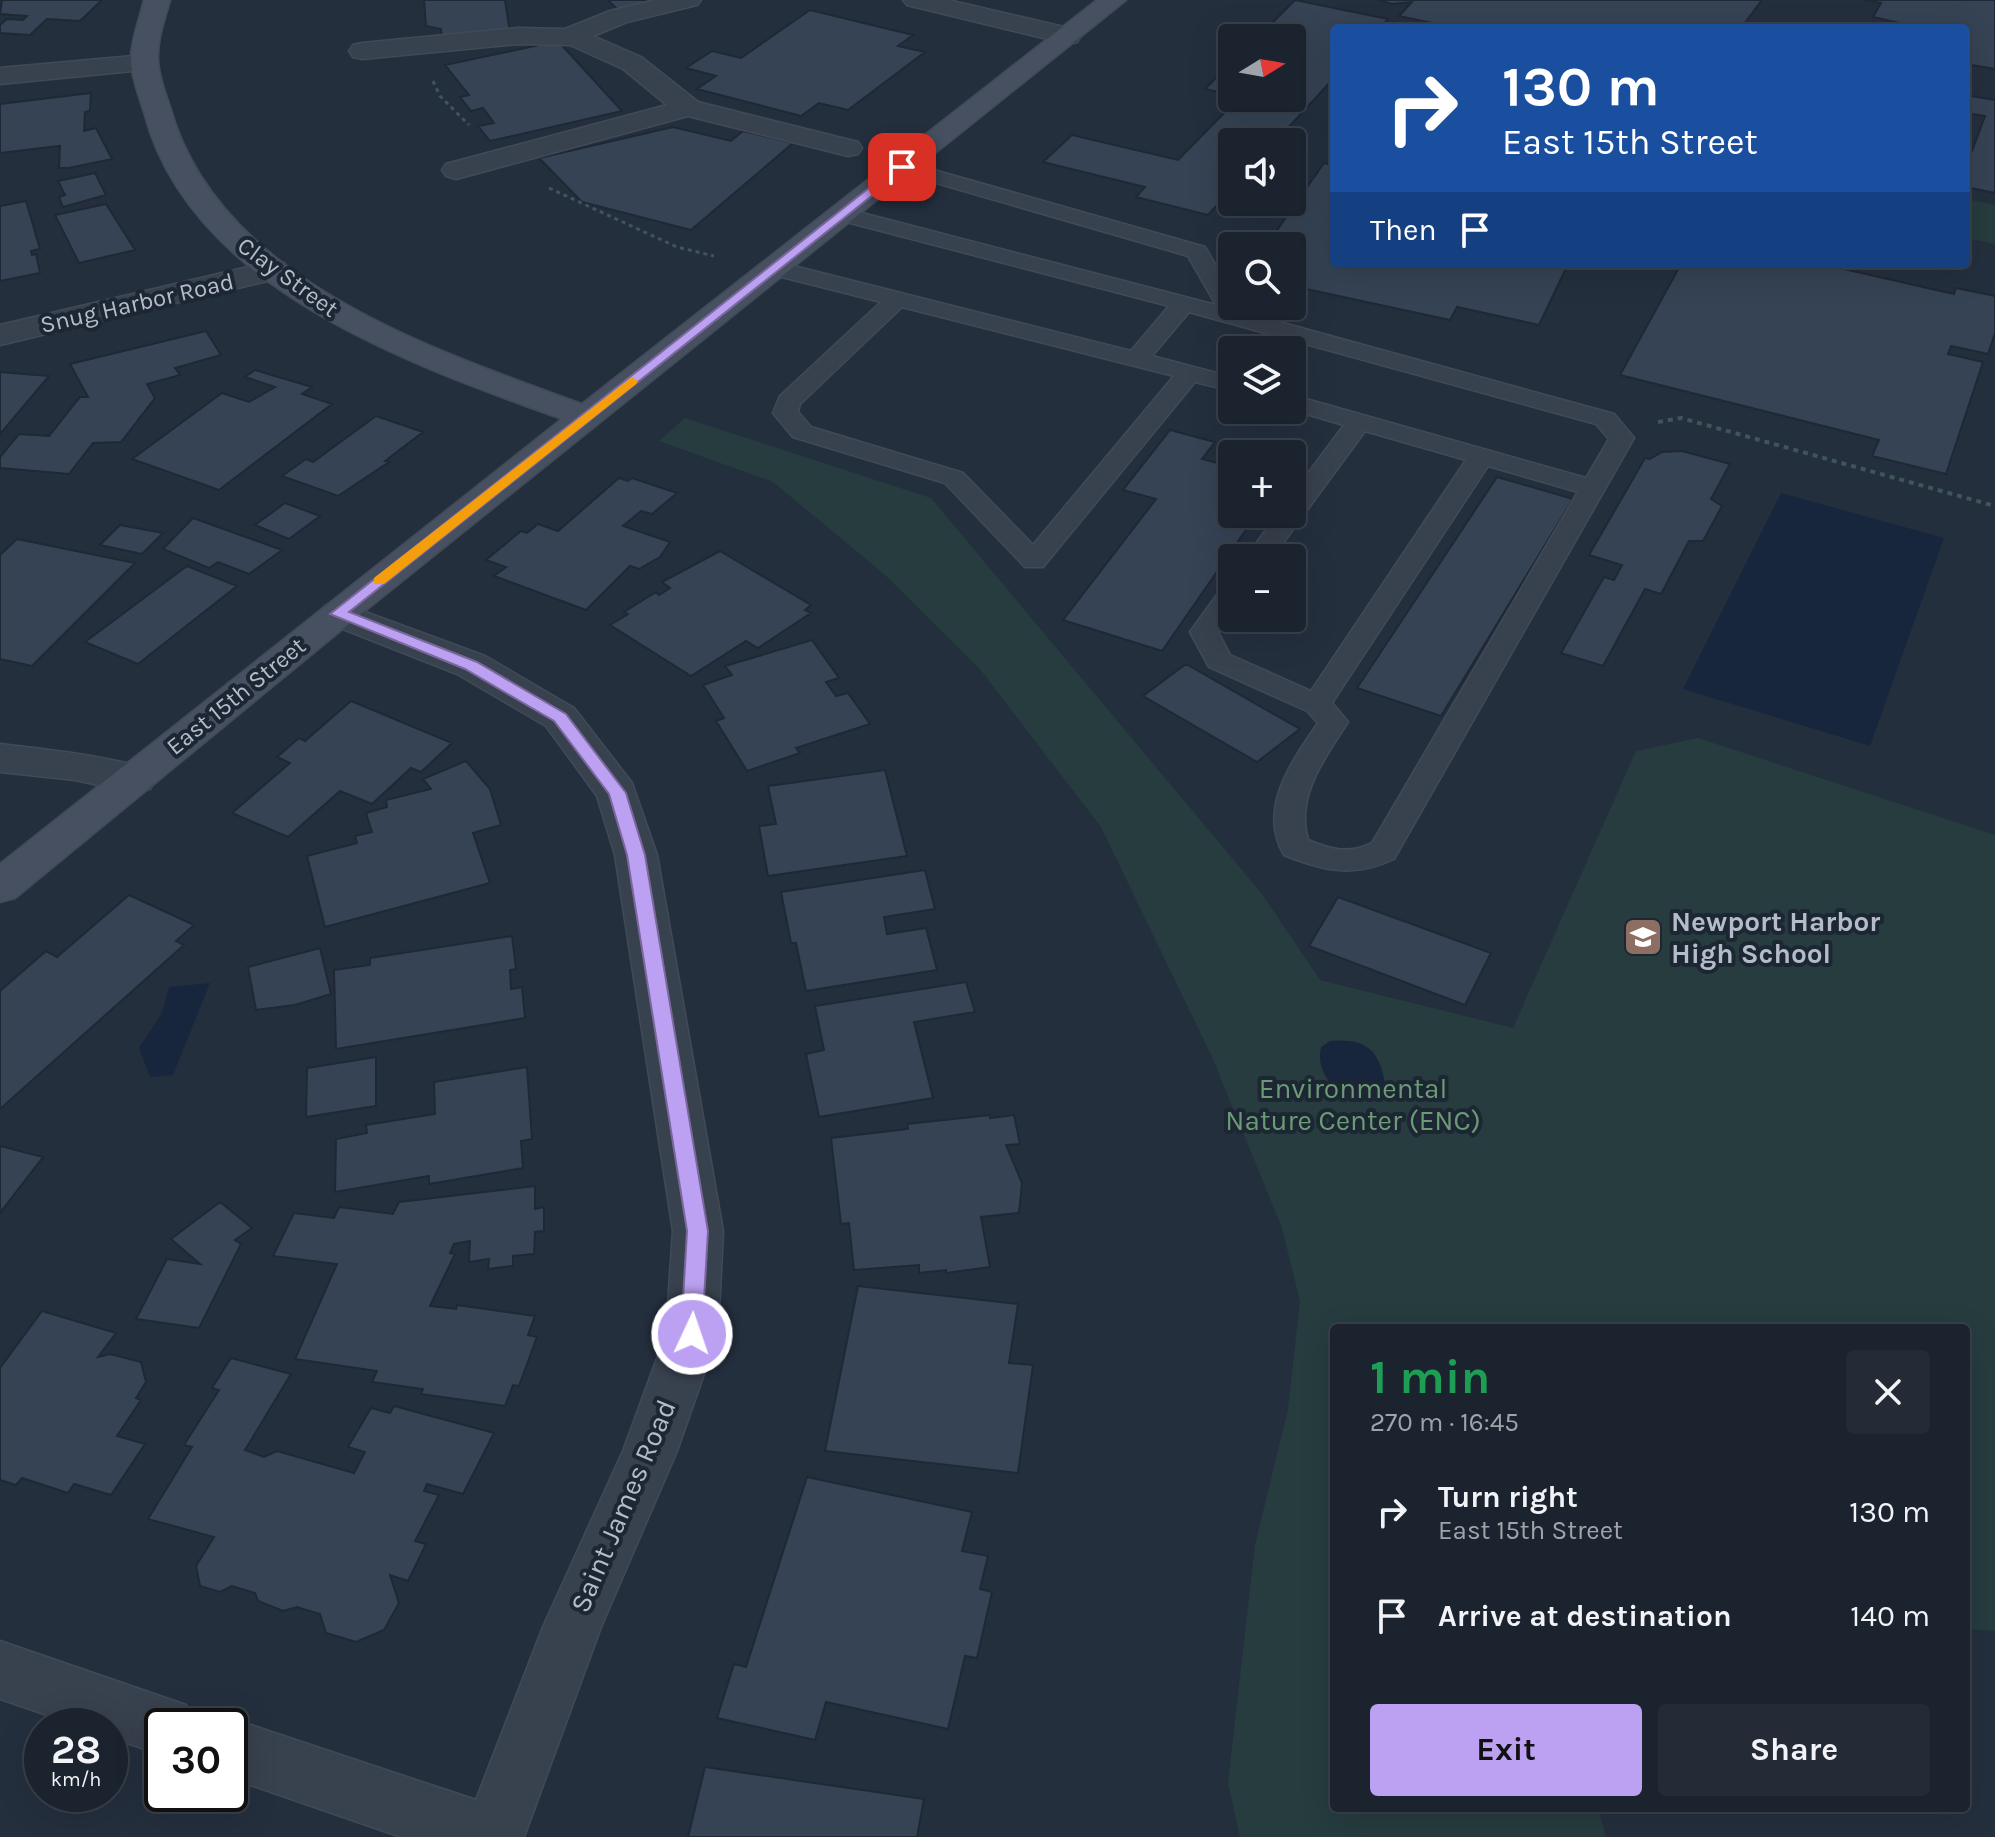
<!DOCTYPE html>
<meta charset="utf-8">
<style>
:root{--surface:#1b232e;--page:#242b36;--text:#f1f3f6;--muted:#a0a4aa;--line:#39404a;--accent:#bca0f2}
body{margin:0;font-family:Karla,sans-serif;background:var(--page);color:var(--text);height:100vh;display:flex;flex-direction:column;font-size:30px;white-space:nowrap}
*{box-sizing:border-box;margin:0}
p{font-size:26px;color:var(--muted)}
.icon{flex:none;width:44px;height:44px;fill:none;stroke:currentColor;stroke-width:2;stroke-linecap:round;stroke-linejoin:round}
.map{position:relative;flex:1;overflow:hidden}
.sheet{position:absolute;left:1330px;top:1324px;width:640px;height:488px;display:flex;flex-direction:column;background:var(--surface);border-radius:8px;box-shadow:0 8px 32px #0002,0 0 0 2px var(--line)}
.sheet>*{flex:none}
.top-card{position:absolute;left:1330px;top:24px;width:640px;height:244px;border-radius:8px;box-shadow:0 8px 32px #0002,0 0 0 2px var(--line);background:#1a4fa0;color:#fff;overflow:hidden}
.needle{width:52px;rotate:79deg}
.tools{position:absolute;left:1218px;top:24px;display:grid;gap:16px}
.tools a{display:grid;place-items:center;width:88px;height:88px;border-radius:8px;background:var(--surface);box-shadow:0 8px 32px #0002,0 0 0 2px var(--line);font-size:40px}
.speed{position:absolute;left:24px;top:1708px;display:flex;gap:16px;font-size:40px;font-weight:700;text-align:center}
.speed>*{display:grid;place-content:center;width:104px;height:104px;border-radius:50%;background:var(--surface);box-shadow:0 8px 32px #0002,0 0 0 2px var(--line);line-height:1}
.speed small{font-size:20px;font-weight:400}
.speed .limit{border:4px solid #111;border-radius:12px;background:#fff;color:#111}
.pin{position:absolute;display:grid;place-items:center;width:68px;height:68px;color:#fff;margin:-34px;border-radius:16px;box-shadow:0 4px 12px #0006}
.me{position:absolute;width:88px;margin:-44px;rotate:3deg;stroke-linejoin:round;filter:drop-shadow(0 0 6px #0008)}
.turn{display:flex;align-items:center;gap:28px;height:168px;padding:0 40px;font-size:36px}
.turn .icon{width:104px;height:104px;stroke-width:2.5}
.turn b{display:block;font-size:56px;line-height:68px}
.then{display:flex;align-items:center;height:76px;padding:0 40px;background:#0003;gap:16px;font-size:30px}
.round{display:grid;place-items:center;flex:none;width:84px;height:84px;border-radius:8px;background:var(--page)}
.head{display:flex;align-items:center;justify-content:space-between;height:136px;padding:0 40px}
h1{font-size:48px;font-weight:700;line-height:60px;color:#1e9e55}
.cta{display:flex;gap:16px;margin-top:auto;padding:16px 40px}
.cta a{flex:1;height:92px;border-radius:8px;background:var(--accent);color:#111;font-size:32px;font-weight:700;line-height:92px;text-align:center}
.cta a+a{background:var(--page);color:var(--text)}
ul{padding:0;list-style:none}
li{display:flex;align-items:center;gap:24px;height:104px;padding:0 40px}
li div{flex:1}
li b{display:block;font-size:30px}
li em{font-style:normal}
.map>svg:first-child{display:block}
.green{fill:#263c3f}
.water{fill:#17263c}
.building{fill:#364354;stroke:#1f2835;stroke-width:2}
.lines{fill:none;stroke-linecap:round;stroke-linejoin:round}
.lane-casing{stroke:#414a57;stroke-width:3}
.street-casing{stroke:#414a57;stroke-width:3}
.secondary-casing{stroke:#414a57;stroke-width:3}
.path-far1{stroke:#3f5557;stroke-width:3;stroke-dasharray:4 4;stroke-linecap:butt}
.path{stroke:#3f5557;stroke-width:4;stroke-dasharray:5 5;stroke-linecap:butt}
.lane{fill:#38414e;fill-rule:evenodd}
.street{fill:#38414e;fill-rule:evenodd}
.secondary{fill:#465061;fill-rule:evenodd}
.route{fill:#bca0f2;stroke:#7a689d;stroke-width:2}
.slow{fill:#f59e0b}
.labels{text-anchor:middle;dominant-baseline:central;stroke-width:8;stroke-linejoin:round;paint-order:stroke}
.far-street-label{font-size:24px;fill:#b4bcc9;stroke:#1d2633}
.poi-label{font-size:28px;font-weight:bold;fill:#b4bcc9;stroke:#1d2633;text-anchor:start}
.park-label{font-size:28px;fill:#6b9a76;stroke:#1d2633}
.street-label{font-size:28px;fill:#b4bcc9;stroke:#1d2633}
</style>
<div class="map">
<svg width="1995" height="1837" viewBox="0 0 1995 1837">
<rect width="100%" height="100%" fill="#242f3e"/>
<path class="green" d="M1966,199L1995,205V244L1966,238Z
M685,418L931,498L1262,894L1320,980L1513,1028L1636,751L1698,738L1995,835V1631L1966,1629V1328H1334V1808H1598L1606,1837H1240L1228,1783L1255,1545L1288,1409L1300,1301L1282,1228L1212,1057L1101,827L979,668L884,574L773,482L659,441Z"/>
<path class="water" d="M1781,493L1944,538L1870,746L1683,689Z
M210,983L173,1075L150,1077L139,1048L162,1013L169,987Z
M1330,1041C1365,1038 1379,1049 1385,1083L1379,1093L1347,1098C1330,1085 1316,1070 1321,1047Z"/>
<path class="building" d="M2,0H102L80,21L47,19L30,35L0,33V25L7,19L23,20L27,16L0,14Z
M424,0H505L510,32L442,39L441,29L426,26Z
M608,0H663L618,10Z
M1295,0L1388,19L1380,28H1334V78L1275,142H1232V189L1208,215L1136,197L1145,187L1043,162L1072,135L1178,160L1239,98H1292V38H1257Z
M1378,0H1762L1741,28H1455L1399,16L1412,2L1392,4Z
M1864,0H1995V69L1966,64V28H1921L1873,17L1881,3Z
M810,10L913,35L898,46L925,52L848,110L819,103L801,116L697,89L716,76L686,68L712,51L741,58Z
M558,41L622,111L490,141L478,126L494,123L483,108L471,111L460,97L469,95L445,65Z
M1232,62V95L1205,89Z
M91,93L90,111L85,112L84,131L96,128L112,159L69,168H59L60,146L0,153V104Z
M1966,95L1995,100V193L1966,187V167L1985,116L1966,113Z
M673,127L731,141L743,131L793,143L691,230L582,202L539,158Z
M1324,163L1334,165V264H1568L1539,325L1457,307L1450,320L1292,286V246H1289L1293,241L1273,236Z
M95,173L106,195L63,207L59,197L65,195L58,181Z
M26,201L40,249L31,251L32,255L36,254L40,273L0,281V206Z
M106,204L135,250L79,263L55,215Z
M1681,264H1822L1954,294L1956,288L1995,296V333L1988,354L1951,346L1948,354L1983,362L1946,474L1872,456L1879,440L1620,375Z
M206,331L221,355L175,368L180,375L147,384L155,398L121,442L93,443L69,474L0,468V457L19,434L49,436L80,397H88L70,364Z
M255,370L312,387L302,394L332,404L219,490L132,459L222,393L249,402L275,387L245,377Z
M0,372L49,376L0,434Z
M376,416L423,432L385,461L389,462L338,496L282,476L306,459L313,462Z
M1170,430L1215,442L1202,459L1232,467V514H1257L1162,651L1063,620L1156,499L1123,490Z
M1682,451L1730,464L1711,499L1722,506L1703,541H1689L1661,594L1645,589L1603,666L1561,653L1604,577L1614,580L1622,565L1589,555L1645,458L1650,459L1662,452Z
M1497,477L1573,499L1441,716L1357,688Z
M619,478L628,481L632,478L677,493L652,514L641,511L623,526L670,542L660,557L639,569L630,566L586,610L494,576L506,567L486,560L521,531L527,533L538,524L558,531Z
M285,503L320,516L289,539L255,525Z
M193,518L282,550L249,574L218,562L209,568L163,549Z
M120,525L163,533L142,554L100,545Z
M17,539L135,563L32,666L0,659V555Z
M720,551L811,605L805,610L811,613L758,648L746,641L691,676L610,625L628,614L624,612L656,592L659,595L670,588L662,582Z
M187,566L237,586L138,664L85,642Z
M812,640L839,678L826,682L836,696L848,693L870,724L796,748L800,753L747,771L716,721L724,718L703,685L732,675L725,666Z
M1186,664L1300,729L1257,762L1143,696Z
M351,701L452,743L421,772L411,768L372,804L340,791L288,837L232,813L290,763L277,757L299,738L305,741Z
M466,761L490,789L501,825L473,833L490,883L325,927L307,856L357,843L355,836L372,832L366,813L387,807L386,800L431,789L423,779Z
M885,770L907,856L768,876L759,826L776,824L768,786Z
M925,870L935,909L884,917L887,934L926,928L937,970L806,991L796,943H791L781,892Z
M129,895L194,925L176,941L184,945L0,1109V991L46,951L57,957Z
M1338,897L1491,953L1465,1005L1309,946Z
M512,936L516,969L510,970L511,989L522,987L525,1018L336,1049L334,970L370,965V958Z
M320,948L331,994L295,1005L256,1010L248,967Z
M966,982L975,1012L914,1022L933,1098L819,1117L806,1054L824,1050L815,1006Z
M376,1057V1106L306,1117L307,1068Z
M527,1067L532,1139L521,1141L523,1168L429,1184V1176L335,1192L336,1139L367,1133L366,1125L435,1114L434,1082Z
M990,1115V1118L1014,1115L1020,1144L1006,1145L1022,1183L1019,1213L981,1217L990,1267L946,1273V1270L919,1273V1265L854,1270L849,1223L841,1224L831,1138L908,1129L907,1124Z
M0,1146L43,1157L0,1213Z
M535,1186V1209L544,1207V1231L535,1232L534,1254L513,1256V1266L488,1269L489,1259L469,1262L470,1241L454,1244L450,1253L455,1254L430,1306L456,1309L457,1305L535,1316L528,1335L537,1337L519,1386L513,1385L505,1406L421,1394L423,1389L372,1382L377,1371L295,1359L337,1264L273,1256L294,1213L334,1218L339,1207L393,1214L399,1202Z
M220,1202L252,1228L235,1240L241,1244L199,1328L136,1319L167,1259L200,1264L171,1239Z
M858,1286L1018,1304L1009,1363L1033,1365L1018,1473L825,1451Z
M42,1311L116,1333L98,1357L110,1354L141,1362L146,1382L136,1398L141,1400L117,1436L145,1444L111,1495L74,1484L68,1493L22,1478L16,1485L0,1480V1368Z
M231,1358L291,1374L245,1450L264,1457L277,1451L354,1473L365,1452L348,1447L371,1408L390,1413L394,1406L494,1433L463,1494L427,1484L424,1491L439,1495L415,1541L426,1544L408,1581L390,1575L399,1603L384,1630L356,1642L326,1633L320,1614L297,1607L283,1611L258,1601L255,1593L232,1586L220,1592L200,1586L196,1566L214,1537L148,1519L192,1447L184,1445L219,1390L212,1388Z
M807,1477L972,1512L962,1551L988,1556L980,1589L992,1592L977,1658L965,1656L948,1729L826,1702L815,1740L717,1718L734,1664L746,1667Z
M705,1767L924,1799L917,1837H688Z"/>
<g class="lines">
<defs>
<path id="lane" d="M902,161L1205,247L1232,294V306H1239L1243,312L1614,414L1634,438L1394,859C1354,878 1324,871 1284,855C1257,809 1292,761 1318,723L1307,711L1209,667L1190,632L1222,588L1232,586V613L1218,632L1230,655L1311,691L1466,460L1365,431L1272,558H1245L1278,514H1292V495L1344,425L1292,410V395L1586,478L1609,439L1596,424L1189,312L1152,356L1232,377V391L1195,382L1043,567H1025L945,483L793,437L773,413L780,396L881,302L766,273L763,268L766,263L774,261L1131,351L1169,306L835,219L832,214L835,209L843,208L1216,305L1188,256L895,171L892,167ZM902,307L1174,376L1033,545L963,473L811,427L798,412L800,404ZM1488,466L1578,492L1372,843C1349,854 1331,850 1308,840C1295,796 1325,758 1348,722L1332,703Z"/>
<path id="street" d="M655,0H701L697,5L627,22L593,36L641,57L698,102L858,142L862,148L858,154L848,156L688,116L456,179L446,176L442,170L446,164L667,105L623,69L570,45L518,44L362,59L353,57L349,51L353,45L362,43L518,28L565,29L610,11Z
M903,0H948L1077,30L1081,36L1077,42L1068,44L907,5Z
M144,55L153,57L157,63L153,69L0,84V68Z
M273,261L284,263L288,270L284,277L0,345V325Z
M338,602L485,656L574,708L632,783L657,855L723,1231L718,1334L677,1451L601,1627L524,1837H401L230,1778V1726H210L230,1718L476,1800L543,1627L623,1451L666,1334L673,1231L615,855L597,796L546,726L457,674L325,622L319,614L325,606Z
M0,744C51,750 100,755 150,769L156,779L150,789L135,793L75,780L0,772Z
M0,1641L186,1705L195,1726H162V1755L110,1737V1726H79L0,1699Z"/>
<path id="secondary" d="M144,0H170C165,19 157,39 158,59C158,75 165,92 170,107C217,279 431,349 582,404L1097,0H1126L351,622L15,898L0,902V864L562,419C410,364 189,288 144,112C139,96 131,76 131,59C131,39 140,19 144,0Z"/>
</defs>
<use href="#lane" class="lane-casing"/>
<use href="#street" class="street-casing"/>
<use href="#secondary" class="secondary-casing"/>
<path class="path-far1" d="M433,81L440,96L469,125
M549,188L677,247L714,256"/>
<path class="path" d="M1658,422L1681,418L1995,506"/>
<use href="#lane" class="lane"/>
<use href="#street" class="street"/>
<use href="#secondary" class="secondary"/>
</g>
<path class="route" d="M898,165L908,167L349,612L477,662L566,714L626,793L645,855L708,1231L702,1334L699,1340L692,1343L684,1340L681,1334L687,1231L627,855L609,794L554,721L465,669L330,614Z"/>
<path class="slow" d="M632,377L638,381L636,384L384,584H374V578Z"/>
<defs>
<symbol id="school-square" viewBox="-11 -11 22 22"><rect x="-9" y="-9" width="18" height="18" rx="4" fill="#8d6e63" stroke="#1d2633"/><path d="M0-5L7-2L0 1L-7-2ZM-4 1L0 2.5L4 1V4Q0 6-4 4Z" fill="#fff"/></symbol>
</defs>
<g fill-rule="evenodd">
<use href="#school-square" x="1621" y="915" width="44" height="44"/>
</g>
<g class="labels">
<g class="far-street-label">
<text transform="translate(288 277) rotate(36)">Clay Street</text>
<text transform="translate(137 303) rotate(-13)">Snug Harbor Road</text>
<text transform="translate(236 696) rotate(-39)">East 15th Street</text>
</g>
<g class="poi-label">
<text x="1671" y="921">Newport Harbor<tspan x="1671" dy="32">High School</tspan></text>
</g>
<g class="park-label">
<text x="1353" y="1088">Environmental<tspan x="1353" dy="32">Nature Center (ENC)</tspan></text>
</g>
<g class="street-label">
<text transform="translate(623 1506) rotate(-67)">Saint James Road</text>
</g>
</g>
</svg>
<div class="tools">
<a><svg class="needle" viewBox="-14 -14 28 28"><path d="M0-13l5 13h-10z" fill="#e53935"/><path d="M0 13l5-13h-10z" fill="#a0a4aa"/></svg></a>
<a><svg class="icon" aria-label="sound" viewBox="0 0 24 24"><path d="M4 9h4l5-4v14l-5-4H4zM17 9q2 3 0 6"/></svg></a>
<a><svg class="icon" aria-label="search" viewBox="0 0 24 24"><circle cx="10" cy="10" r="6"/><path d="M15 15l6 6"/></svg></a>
<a><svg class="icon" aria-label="layers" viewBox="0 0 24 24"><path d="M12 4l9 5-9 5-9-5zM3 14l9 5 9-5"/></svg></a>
<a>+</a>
<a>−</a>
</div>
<div class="speed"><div>28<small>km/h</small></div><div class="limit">30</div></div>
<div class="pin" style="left:902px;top:167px;background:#d93025"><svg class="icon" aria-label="arrive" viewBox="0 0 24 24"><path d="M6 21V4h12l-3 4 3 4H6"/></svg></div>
<svg class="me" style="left:692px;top:1334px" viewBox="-20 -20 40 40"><circle r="17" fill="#bca0f2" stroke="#fff" stroke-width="3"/><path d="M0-11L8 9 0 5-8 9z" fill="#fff"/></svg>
<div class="top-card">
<div class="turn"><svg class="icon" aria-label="right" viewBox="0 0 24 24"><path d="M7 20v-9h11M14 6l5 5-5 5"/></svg><div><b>130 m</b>East 15th Street</div></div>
<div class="then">Then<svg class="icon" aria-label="arrive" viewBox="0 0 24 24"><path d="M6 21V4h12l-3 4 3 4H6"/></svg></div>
</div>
<section class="sheet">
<div class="head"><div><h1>1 min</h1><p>270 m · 16:45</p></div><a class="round"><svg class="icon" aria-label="close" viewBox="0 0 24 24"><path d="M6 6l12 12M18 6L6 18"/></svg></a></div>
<ul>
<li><svg class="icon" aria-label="right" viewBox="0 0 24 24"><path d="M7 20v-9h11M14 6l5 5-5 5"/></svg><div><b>Turn right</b><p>East 15th Street</p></div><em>130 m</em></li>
<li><svg class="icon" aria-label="arrive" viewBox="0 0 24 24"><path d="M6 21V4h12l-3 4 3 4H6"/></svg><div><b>Arrive at destination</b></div><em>140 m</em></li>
</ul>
<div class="cta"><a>Exit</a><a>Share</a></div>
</section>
</div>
